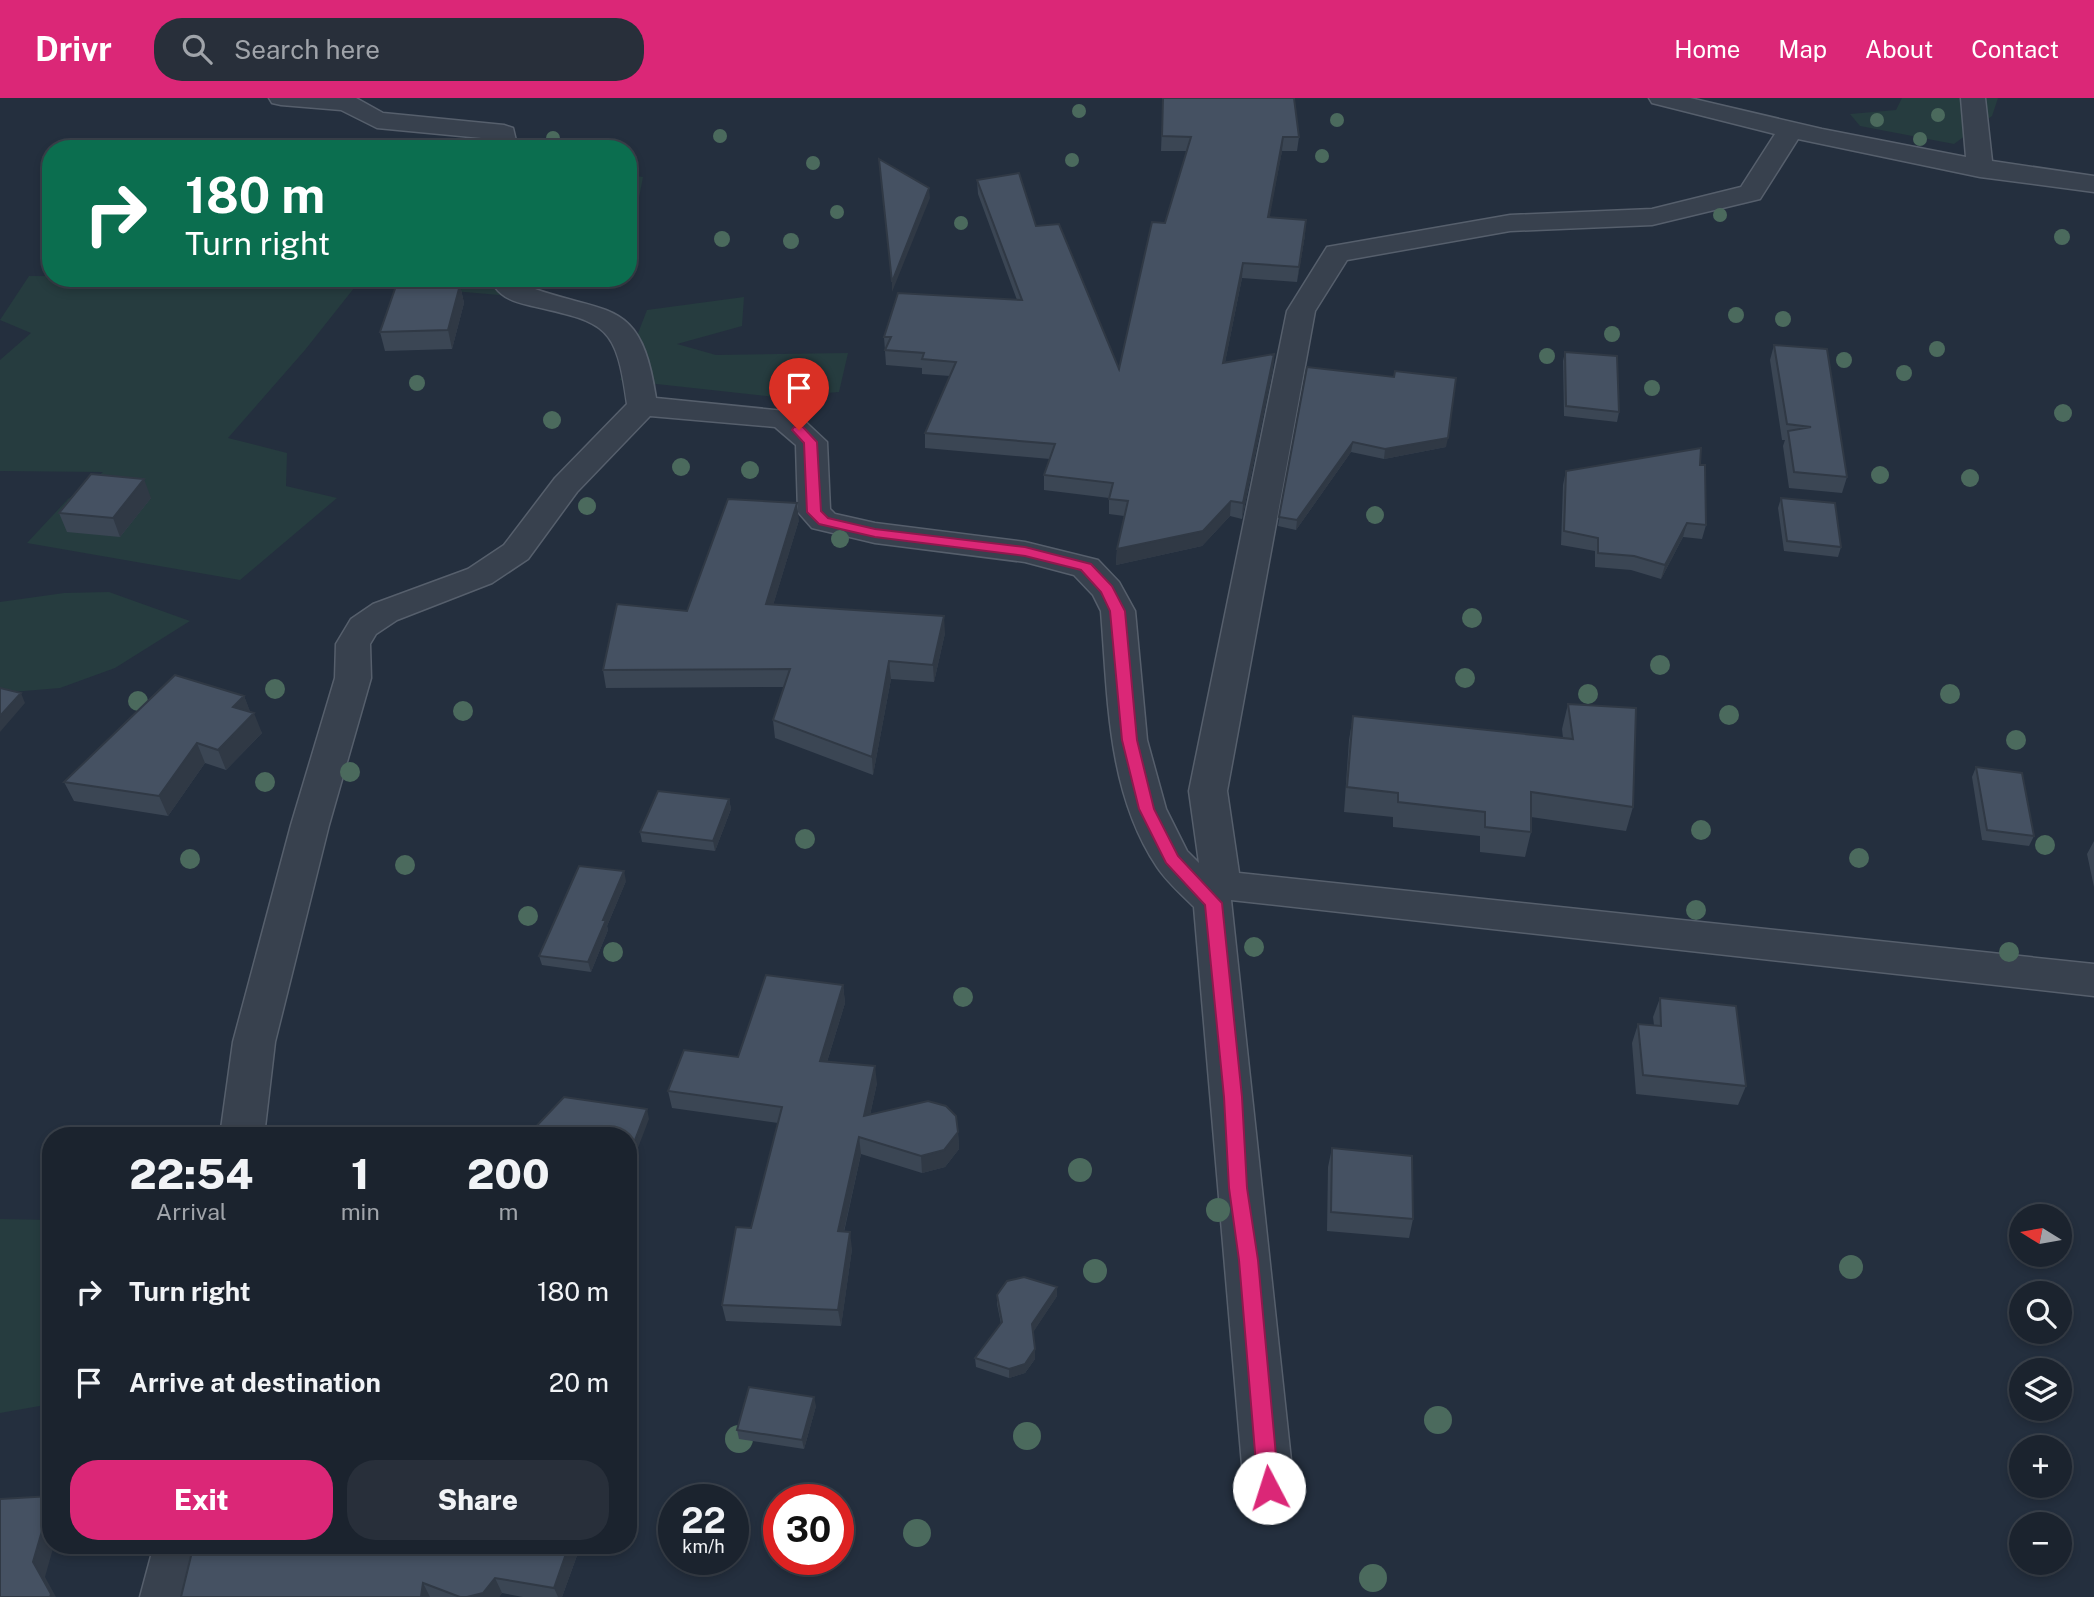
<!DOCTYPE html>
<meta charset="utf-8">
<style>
:root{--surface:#1b232e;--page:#282f3a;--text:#f1f3f6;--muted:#a0a4aa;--line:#39404a;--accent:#db2777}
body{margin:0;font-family:"Public Sans",sans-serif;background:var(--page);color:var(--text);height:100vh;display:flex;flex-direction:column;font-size:26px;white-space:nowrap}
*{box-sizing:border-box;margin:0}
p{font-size:23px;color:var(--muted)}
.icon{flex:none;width:38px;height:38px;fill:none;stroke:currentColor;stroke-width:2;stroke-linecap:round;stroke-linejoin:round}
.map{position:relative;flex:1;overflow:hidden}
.sheet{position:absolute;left:42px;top:1029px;width:595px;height:427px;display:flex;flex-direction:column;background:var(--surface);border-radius:28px;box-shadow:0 4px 10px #0003,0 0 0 2px var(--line)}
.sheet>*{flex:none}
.top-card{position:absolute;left:42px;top:42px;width:595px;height:147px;border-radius:28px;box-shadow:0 4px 10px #0003,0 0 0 2px var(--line);background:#0b6e4f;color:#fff;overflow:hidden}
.needle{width:46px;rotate:281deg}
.buttons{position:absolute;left:2009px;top:1106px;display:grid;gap:14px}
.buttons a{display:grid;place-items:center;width:63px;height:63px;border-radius:50%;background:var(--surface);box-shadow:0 4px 10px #0003,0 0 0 2px var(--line);font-size:35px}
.speed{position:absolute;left:658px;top:1386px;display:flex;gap:14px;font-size:35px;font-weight:700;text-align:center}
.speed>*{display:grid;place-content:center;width:91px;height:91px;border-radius:50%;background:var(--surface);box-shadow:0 4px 10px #0003,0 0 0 2px var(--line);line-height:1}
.speed small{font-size:18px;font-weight:400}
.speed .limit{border:10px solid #d22;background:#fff;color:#111}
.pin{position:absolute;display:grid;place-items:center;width:60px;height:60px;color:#fff;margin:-72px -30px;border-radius:50% 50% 50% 0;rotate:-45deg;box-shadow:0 0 7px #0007}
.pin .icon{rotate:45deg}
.me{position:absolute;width:77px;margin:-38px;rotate:355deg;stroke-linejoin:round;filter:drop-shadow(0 0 5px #0008)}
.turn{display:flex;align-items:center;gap:24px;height:147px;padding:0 28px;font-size:32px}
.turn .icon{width:91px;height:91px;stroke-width:2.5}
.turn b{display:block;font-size:49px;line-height:60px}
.eta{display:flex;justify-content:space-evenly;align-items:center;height:119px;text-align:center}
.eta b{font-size:42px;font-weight:800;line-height:49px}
.button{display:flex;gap:14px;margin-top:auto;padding:14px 28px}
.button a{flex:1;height:80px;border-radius:28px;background:var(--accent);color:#fff;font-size:28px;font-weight:800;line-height:80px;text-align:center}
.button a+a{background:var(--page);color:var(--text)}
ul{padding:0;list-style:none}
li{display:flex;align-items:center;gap:21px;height:91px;padding:0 28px}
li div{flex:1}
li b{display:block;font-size:26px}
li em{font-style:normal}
header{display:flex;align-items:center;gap:42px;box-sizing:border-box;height:98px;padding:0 35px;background:var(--accent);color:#fff}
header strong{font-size:33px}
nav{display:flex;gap:38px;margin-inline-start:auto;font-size:24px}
.search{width:490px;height:63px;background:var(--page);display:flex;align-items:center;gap:18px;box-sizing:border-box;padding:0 24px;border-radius:28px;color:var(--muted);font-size:26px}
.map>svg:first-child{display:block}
.green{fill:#263c3f}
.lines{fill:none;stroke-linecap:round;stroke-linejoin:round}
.minor-casing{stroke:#565f6c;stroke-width:3}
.minor{fill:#38414e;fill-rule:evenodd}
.tree{fill:#4b6a5d}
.wall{fill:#3b4654}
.shaded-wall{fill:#303945}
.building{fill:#455162;stroke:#303945;stroke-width:2}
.route{fill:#db2777;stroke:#8e194d;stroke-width:2}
</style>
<header>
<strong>Drivr</strong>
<div class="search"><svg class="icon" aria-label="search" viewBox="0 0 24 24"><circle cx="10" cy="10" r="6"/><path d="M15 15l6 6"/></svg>Search here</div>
<nav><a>Home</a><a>Map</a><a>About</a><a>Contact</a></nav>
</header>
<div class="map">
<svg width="2094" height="1499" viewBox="0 0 2094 1499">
<rect width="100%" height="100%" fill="#242f3e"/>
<path class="green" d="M1902,0H1998L1992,18L1954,46L1860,28L1850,16L1896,12Z
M628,77L643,79L635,121L637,145L628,149Z
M29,178L362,180L305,252L228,340L287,355L286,388L337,400L240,482L27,445L68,401L103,374L0,373V262L31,235L0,222Z
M442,180H548L499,197L442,192Z
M744,199L742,228L677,246L716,257L848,255L839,294L775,299L620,282L647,212Z
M109,494L190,523L115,570L60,590L0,595V504L64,495Z
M0,1121L51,1122V1306L0,1315Z"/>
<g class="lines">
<defs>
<path id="minor" d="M269,0H356L383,15L504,27L513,30L518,51H492V41L377,30L341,12L281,7L272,5Z
M1649,0H1690L1822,31L1966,59L1961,0H1985L1992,63L2094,78V94L1980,79L1798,41L1760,101L1652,127L1510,133L1347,162L1315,213L1227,693L1239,775L2094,866V898L1231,802L1294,1390L1287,1407L1269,1414L1251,1407L1244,1390L1194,809C1182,797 1167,784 1157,769C1107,694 1108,600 1101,513L1093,497L1074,477L1025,464L875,445L812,430L798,414L796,347L775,329L650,318L577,394L528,461L492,485L397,522L376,536L370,546L371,580L329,727L275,944L264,1038H220L233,944L291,727L335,580L336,546L351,521L373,506L468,471L504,447L555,380L627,306C616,225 606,225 528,207C515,204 503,200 495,189V180H523V186L529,189C610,218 641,199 656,300L795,314L827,344L830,411L835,416L875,425L1025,444L1098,462L1119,484L1135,513L1147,642L1166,711L1187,753L1199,765L1189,693L1287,213L1327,149L1510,117L1652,111L1741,89L1775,36L1652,5Z
M154,1447H206L192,1499H140Z"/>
</defs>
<use href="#minor" class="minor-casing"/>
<use href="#minor" class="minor"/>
</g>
<g class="tree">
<circle cx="1079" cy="13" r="7"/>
<circle cx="1938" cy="17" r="7"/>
<circle cx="1337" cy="22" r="7"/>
<circle cx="1877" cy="22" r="7"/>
<circle cx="720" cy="38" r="7"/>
<circle cx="553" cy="40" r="7"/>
<circle cx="1920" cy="41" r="7"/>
<circle cx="1322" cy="58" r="7"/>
<circle cx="1072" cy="62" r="7"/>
<circle cx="813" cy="65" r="7"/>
<circle cx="837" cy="114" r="7"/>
<circle cx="1720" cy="117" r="7"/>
<circle cx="961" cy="125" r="7"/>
<circle cx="2062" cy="139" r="8"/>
<circle cx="722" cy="141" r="8"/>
<circle cx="791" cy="143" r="8"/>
<circle cx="1736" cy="217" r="8"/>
<circle cx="1783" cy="221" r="8"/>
<circle cx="1612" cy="236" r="8"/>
<circle cx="1937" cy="251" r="8"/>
<circle cx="1547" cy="258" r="8"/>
<circle cx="1844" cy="262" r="8"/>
<circle cx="1904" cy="275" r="8"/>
<circle cx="417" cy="285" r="8"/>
<circle cx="1652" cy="290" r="8"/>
<circle cx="2063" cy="315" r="9"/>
<circle cx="552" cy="322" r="9"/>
<circle cx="681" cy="369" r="9"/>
<circle cx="750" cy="372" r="9"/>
<circle cx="1880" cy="377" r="9"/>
<circle cx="1970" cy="380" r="9"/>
<circle cx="587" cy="408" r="9"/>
<circle cx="1375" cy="417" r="9"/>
<circle cx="840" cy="441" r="9"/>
<circle cx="1472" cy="520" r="10"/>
<circle cx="1660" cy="567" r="10"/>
<circle cx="1465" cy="580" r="10"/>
<circle cx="275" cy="591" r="10"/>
<circle cx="1588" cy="596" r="10"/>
<circle cx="1950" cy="596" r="10"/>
<circle cx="138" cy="603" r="10"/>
<circle cx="463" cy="613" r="10"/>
<circle cx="1729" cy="617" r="10"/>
<circle cx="2016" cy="642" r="10"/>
<circle cx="350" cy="674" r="10"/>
<circle cx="265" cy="684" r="10"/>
<circle cx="1701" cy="732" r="10"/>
<circle cx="805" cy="741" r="10"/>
<circle cx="2045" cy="747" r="10"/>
<circle cx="1859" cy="760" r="10"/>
<circle cx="190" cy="761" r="10"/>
<circle cx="405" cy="767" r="10"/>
<circle cx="1696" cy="812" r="10"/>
<circle cx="528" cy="818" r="10"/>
<circle cx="1254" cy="849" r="10"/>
<circle cx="613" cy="854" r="10"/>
<circle cx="2009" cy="854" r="10"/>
<circle cx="963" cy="899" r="10"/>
<circle cx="1080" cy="1072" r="12"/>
<circle cx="1218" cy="1112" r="12"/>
<circle cx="1851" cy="1169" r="12"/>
<circle cx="1095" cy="1173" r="12"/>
<circle cx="1438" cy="1322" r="14"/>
<circle cx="1027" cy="1338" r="14"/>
<circle cx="739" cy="1341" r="14"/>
<circle cx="917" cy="1435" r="14"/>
<circle cx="1373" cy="1480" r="14"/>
</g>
<path class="wall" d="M1163,0L1299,39L1297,53H1282L1269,119L1305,137L1297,184L1242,180L1225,264L1274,256L1273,271L1242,421L1230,418L1202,448L1116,467L1117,451L1124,418L1109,416V400L1044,392V377L1050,361L925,350V335L950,278L922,276V270L886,267L884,239L1017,202L978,96L977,82L1036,128L1119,271L1187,53H1161Z
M460,187L464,205L452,251L385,253L380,234Z
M1774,247L1847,379L1842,395L1789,390L1783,348L1785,342H1782L1770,262Z
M1565,254L1619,314L1617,324L1564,318L1563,263Z
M1307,269L1446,349L1384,361L1351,354L1296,432L1278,428Z
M1700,367L1706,427L1702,441L1683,439L1661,481L1631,472L1595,469V453L1561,447L1563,387L1566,373Z
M151,400L120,439L67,434L59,415Z
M1781,400L1841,449L1838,459L1784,453L1778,410Z
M799,422L773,507L945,535L934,584L891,581L873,677L775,640L773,622L784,589L606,590L603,572L687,513Z
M244,598L250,614L262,635L226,672L205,665L168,718L74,703L64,684Z
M1568,606L1633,709L1626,733L1531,719V734L1525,759L1480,754V738L1393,729V719L1344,714L1349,642L1353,618L1563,640L1562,631Z
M1976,669L2034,738L2029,748L1982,742L1972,679Z
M729,701L731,711L715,753L642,744L640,734Z
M2094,743V789L2087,756Z
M626,783L607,828L608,832L591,874L542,867L539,858Z
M843,887L845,905L827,964L877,985L870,1017L958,1034L959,1051L945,1069L922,1075L861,1056L844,1134L852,1151L841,1228L726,1223L722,1207L751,1130L778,1025L672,1010L668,993L738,959Z
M1660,900L1746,988L1738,1007L1636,996L1632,945L1638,926L1654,927L1653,919Z
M1332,1050L1413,1121L1409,1140L1327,1133L1328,1069Z
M997,1197L1057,1198L1033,1234L1035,1261L1025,1275L1009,1280L976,1269L975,1260L1001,1226L997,1206Z
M816,1308L804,1351L739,1341L737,1332Z
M302,1447H577L579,1452L562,1499H523L502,1495L499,1499H181Z"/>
<path class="shaded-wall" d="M1283,39L1282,53L1267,134L1268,119Z
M929,90L930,100L892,194V184Z
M1306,122L1305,137L1297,184L1299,169Z
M1243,165L1242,180L1222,280L1223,265Z
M460,187L464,205L452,251L448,232Z
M1274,256L1273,271L1242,421L1243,405Z
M1448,340L1446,349L1384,361L1385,351Z
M1353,344L1351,354L1296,432L1297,422Z
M144,381L151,400L120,439L113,420Z
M1231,403L1230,418L1202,448L1116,467L1117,451Z
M797,405L799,422L768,524L766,506Z
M1687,425L1683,439L1661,481L1665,467Z
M944,518L945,535L934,584L933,567Z
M889,563L891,581L873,677L872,659Z
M21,595L25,605L0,634V618Z
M244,598L252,618L233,609Z
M254,615L262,635L226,672L218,652Z
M197,645L205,665L168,718L159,698Z
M729,701L731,711L715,753L713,743Z
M624,773L626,783L607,828L608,832L591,874L588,864L603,822Z
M843,887L845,905L822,980L820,963Z
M875,968L877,985L866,1035L864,1018Z
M647,1011L649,1021L628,1076V1060Z
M958,1034L959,1051L945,1069L922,1075L921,1058Z
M859,1039L861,1056L840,1150L838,1133Z
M850,1134L852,1151L841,1228L838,1212Z
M1057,1189V1198L1032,1236V1226Z
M1035,1251V1261L1025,1275L1009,1280V1271Z
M814,1299L816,1308L804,1351L802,1342Z
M51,1402V1447H54L45,1479L56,1499H50L33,1464Z
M569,1447H577L579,1452L562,1499H558L554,1490Z
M495,1480L502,1495L499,1499H467Z
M423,1485L430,1499H421Z"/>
<path class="building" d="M1163,0H1294L1299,39H1283L1268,119L1306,122L1299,169L1243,165L1223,265L1274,256L1243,405L1231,403L1203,433L1117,451L1128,403L1109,401L1113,385L1044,377L1055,346L925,335L956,264L922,261L924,255L885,252L891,239H884L898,195L1022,202L977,82L1019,75L1036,128L1059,126L1119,271L1152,124L1165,125L1191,39L1162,38Z
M879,61L929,90L892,184Z
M460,187L448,232L380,234L396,188Z
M1774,247L1827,251L1847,379L1794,374L1788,333L1811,329L1787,326Z
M1565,254L1617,258L1619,314L1566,308Z
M1307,269L1394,279L1395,273L1456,280L1448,340L1385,351L1353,344L1297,422L1279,419Z
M1701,350L1700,367H1705L1706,427L1687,425L1665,467L1634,458L1598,455V440L1564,433L1566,373Z
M91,376L144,381L113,420L59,415Z
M1781,400L1835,405L1841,449L1787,443Z
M728,401L797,405L766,506L944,518L933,567L889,563L872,659L773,622L790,571L603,572L617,506L687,513Z
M175,577L244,598L233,609L254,615L218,652L197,645L159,698L64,684Z
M0,590L21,595L0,618Z
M1568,606L1636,610L1633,709L1531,694V734L1485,729V714L1398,704V695L1347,689L1353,618L1573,641Z
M1976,669L2022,675L2034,738L1987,732Z
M658,693L729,701L713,743L640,734Z
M579,768L624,773L603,822H606L588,864L539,858Z
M766,877L843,887L820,963L875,968L864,1018L928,1003L946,1008L956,1018L958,1034L944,1052L921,1058L859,1039L838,1133L850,1134L838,1212L722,1207L736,1129L751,1130L782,1009L668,993L684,952L738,959Z
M1660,900L1736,908L1746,988L1643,977L1638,926L1661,928Z
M564,999L647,1011L628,1060V1038H527Z
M1332,1050L1412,1058L1413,1121L1331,1114Z
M1024,1179L1057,1189L1032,1226L1035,1251L1025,1266L1009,1271L975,1260L1002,1224L997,1197L1007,1183Z
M749,1289L814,1299L802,1342L737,1332Z
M51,1398V1402L33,1464L51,1496L50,1499H0V1401Z
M302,1447H569L554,1490L495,1480L483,1495L467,1499H460L423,1485L421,1499H181L192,1454Z"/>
<path class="route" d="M794,329H803L817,344L821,413L828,420L875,431L1025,449L1091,466L1112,488L1125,513L1137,642L1154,711L1178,758L1222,805L1242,999L1247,1090L1258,1162L1279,1390L1276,1397L1269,1400L1261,1397L1258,1390L1239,1162L1229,1090L1224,999L1205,807L1166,765L1139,711L1122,642L1110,513L1101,494L1081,472L1025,458L875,439L819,426L807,414L804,345L792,332Z"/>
</svg>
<div class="buttons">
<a><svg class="needle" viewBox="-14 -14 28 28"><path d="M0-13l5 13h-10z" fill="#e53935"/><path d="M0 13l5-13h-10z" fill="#a0a4aa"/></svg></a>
<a><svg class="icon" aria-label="search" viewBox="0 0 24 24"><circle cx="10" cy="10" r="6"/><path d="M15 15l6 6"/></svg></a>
<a><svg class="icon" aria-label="layers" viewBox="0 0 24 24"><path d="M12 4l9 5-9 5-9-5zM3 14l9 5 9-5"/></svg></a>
<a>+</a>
<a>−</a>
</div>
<div class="speed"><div>22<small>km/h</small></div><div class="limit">30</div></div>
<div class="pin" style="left:799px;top:332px;background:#d93025"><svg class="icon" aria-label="arrive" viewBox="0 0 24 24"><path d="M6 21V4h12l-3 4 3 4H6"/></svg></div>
<svg class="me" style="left:1269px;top:1390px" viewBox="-20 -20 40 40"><circle r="19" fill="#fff"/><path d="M0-13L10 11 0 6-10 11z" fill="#db2777"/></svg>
<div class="top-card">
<div class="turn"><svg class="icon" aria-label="right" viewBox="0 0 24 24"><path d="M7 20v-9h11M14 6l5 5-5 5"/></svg><div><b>180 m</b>Turn right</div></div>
</div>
<section class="sheet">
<div class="eta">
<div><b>22:54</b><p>Arrival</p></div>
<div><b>1</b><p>min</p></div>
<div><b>200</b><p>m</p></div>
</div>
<ul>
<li><svg class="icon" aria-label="right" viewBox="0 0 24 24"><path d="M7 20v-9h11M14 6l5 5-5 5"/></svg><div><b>Turn right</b></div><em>180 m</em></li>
<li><svg class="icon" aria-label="arrive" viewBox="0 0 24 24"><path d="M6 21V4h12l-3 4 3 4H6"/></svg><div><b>Arrive at destination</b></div><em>20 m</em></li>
</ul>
<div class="button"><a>Exit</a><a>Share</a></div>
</section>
</div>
